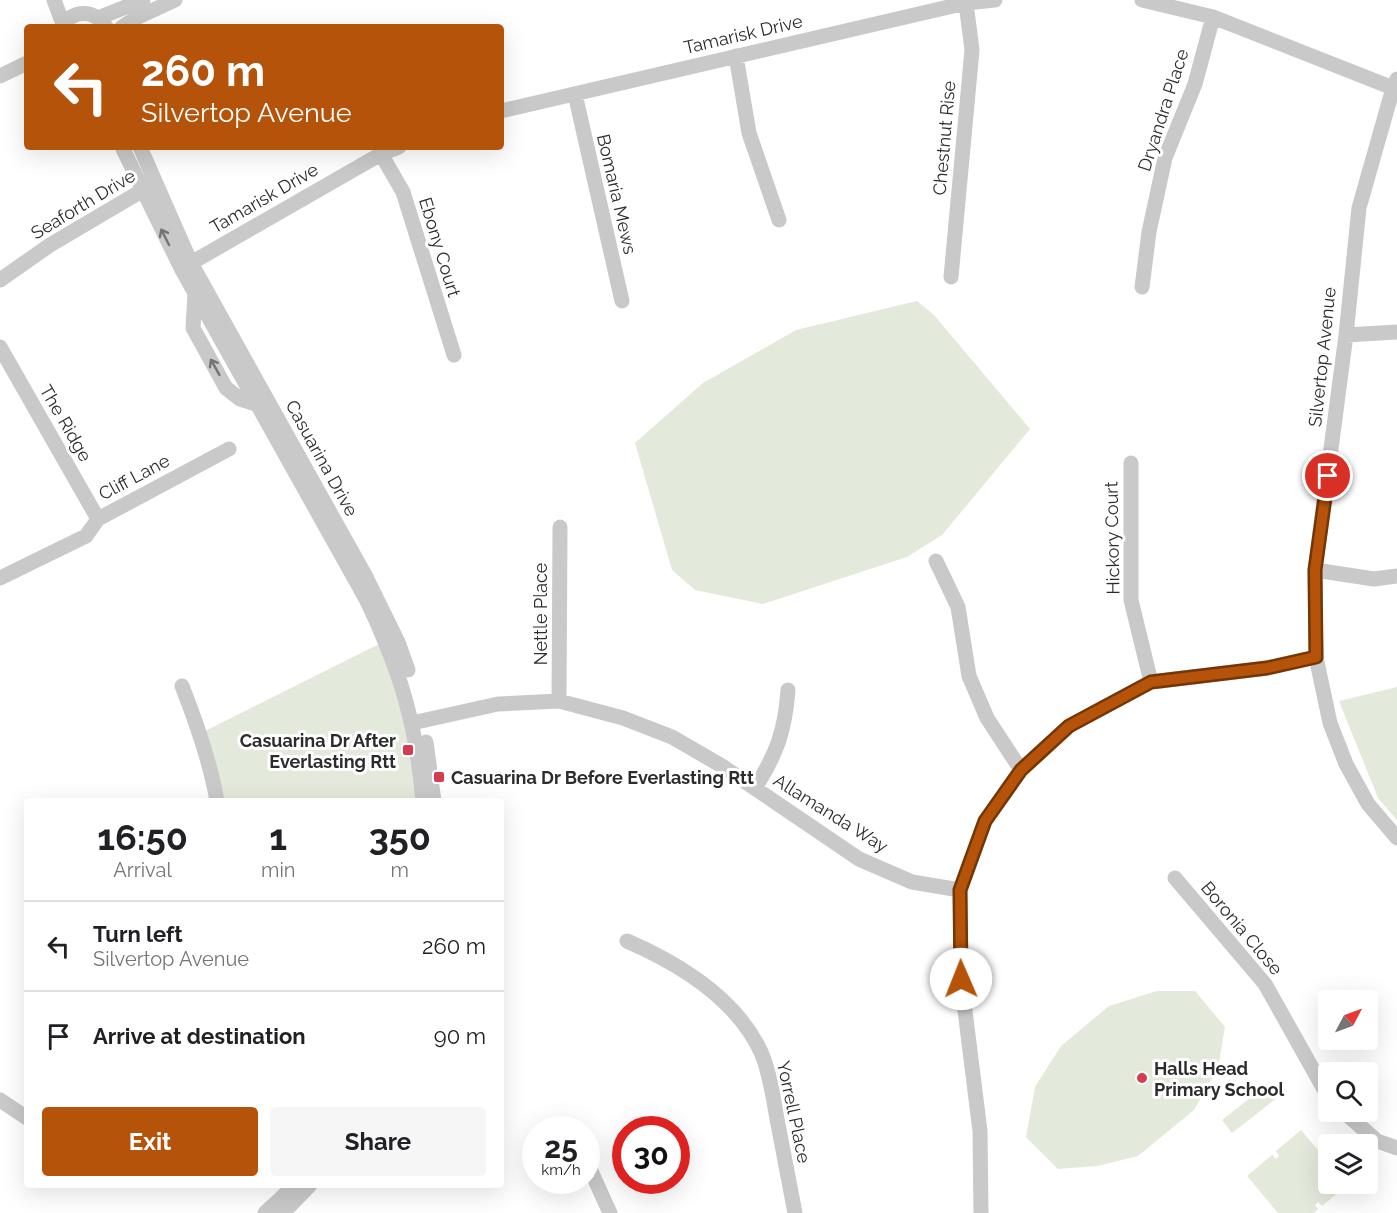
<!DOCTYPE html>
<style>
:root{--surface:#fff;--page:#f6f6f6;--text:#202124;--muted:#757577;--line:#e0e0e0;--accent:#b45309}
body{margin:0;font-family:Raleway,sans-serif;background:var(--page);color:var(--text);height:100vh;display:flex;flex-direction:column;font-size:22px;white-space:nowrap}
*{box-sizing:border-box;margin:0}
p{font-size:20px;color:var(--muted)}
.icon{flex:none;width:33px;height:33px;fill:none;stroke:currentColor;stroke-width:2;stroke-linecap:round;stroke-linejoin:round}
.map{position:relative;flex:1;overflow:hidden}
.drawer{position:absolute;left:24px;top:798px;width:480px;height:390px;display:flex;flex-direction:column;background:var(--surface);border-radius:6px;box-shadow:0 6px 24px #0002}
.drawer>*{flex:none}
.banner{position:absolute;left:24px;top:24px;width:480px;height:126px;border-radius:6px;box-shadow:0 6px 24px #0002;background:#b45309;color:#fff;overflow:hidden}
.needle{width:39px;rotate:49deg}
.tools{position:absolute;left:1318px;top:990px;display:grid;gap:12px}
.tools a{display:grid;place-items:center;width:60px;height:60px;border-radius:6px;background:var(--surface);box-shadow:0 6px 24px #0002;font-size:30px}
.speed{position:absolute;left:522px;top:1116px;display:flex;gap:12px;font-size:30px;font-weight:700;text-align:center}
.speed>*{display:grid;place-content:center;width:78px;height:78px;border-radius:50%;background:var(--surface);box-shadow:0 6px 24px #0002;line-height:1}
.speed small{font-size:15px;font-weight:400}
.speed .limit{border:9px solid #d22;background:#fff;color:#111}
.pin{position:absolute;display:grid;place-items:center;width:51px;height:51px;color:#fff;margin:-26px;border:3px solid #fff;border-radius:50%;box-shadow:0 2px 6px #0007}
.me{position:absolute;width:66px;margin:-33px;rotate:359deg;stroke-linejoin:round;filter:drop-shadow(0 0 4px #0008)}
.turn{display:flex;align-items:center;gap:21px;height:126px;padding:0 18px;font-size:27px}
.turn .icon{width:78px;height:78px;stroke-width:2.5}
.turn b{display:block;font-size:42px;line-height:51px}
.eta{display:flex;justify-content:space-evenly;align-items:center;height:102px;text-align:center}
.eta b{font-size:36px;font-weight:700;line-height:42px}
.primary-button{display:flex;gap:12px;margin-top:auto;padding:12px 18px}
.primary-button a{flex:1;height:69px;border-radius:6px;background:var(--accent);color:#fff;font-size:24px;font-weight:700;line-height:69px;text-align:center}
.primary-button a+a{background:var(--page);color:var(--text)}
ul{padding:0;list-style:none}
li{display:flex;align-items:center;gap:18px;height:90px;padding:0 18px;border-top:2px solid var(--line)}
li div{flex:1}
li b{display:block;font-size:22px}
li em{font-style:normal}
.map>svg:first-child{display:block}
.green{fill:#e3e9db}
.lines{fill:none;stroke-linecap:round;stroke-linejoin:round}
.minor{stroke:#c9c9c9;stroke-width:15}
.oneway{stroke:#737373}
.route-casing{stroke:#753606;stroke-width:15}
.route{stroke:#b45309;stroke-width:10}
.poi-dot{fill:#d63b4f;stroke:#fff;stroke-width:2}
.labels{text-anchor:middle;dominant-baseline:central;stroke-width:6;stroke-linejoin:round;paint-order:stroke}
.street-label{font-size:18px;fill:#2c2c2c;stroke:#fff}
.poi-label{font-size:18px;font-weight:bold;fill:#2c2c2c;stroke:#fff;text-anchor:start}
</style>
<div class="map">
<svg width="1397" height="1213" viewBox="0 0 1397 1213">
<rect width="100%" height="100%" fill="#fff"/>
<path class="green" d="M917,301L934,315L1030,429L942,535L907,557L763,604L695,590L672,570L635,443L703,383L796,330Z
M379,644L394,680L407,733L417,801H222L205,731Z
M1397,687V820L1378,798L1339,701Z
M1157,991H1195L1225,1027L1218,1068L1194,1110L1138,1156L1097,1166L1058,1169L1026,1137L1035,1087L1061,1046L1109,1006Z
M1268,1084L1278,1097L1232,1133L1222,1120Z
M1301,1130L1329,1163V1184H1344L1346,1186L1322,1206L1318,1202L1315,1205L1318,1209L1314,1213H1278L1247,1176L1272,1155L1276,1159L1279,1156L1276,1151Z"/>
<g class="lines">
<path class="minor" d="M54,0L63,24
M1142,0L1213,17L1393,88
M98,18L143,0
M62,27C72,9 95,9 106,27
M122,27L136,18L175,0
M736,56L749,133L779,220
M0,76L27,63
M1397,79L1393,88L1359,208L1346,335L1315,570L1316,657L1330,723L1346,764L1368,804L1397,838
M575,94L622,301
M501,111L966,3L995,0
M122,147L181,268L366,599C400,670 416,722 423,801
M140,147L191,263L366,577L398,642L408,670
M381,154L403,192L454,355
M184,267L381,154L399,147
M951,277L972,50L966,3
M0,280L50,245L150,186
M1142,287L1149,232L1165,158L1195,84L1213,17
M195,293L193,328L226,388L240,399L256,404
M1346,335L1397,332
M0,347L98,519
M1131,463V600L1151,682
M936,561L958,607L969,676L987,718L1021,770
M1315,570L1374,579L1397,576
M0,578L86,536L98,519L229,449
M182,686C197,724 210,761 217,801
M559,701L560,527
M412,723L498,704L559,701L623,718L672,737L722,766L859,859L912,882L960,890
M426,742L434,801
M755,788C777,753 785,731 788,690
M1175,878L1265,984L1329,1098
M627,941C680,964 736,998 761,1052C770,1073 773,1097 777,1119C783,1150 789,1182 795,1213
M0,1100L27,1118
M1344,1112L1377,1141L1397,1148
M586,1160L610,1213
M265,1213L295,1185
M283,1213L310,1185
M981,1213L980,1131L961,979L960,890L985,821L1021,770L1069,726L1151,682L1267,668L1316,657"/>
</g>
<defs><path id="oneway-shaft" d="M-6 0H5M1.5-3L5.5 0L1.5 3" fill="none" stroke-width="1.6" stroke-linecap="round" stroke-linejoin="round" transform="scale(1.5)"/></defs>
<g class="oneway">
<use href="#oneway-shaft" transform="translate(165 237) rotate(-117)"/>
<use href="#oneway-shaft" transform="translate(215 367) rotate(-119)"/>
</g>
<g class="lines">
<defs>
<path id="route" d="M961,979L960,890L985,821L1021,770L1069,726L1151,682L1267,668L1316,657L1315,570L1328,476"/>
</defs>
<use href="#route" class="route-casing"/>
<use href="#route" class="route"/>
</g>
<g class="poi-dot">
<rect x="402" y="744" width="12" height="12" rx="3"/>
<rect x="433" y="771" width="12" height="12" rx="3"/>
<circle cx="1142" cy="1078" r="6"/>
</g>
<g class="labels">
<g class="street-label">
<text transform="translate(743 34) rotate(-13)">Tamarisk Drive</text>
<text transform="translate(1163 110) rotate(-72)">Dryandra Place</text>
<text transform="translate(944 138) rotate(-85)">Chestnut Rise</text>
<text transform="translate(617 194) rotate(77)">Bomaria Mews</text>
<text transform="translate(264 198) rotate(-30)">Tamarisk Drive</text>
<text transform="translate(83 204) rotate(-31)">Seaforth Drive</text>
<text transform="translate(440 247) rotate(73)">Ebony Court</text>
<text transform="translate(1322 357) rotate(-84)">Silvertop Avenue</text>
<text transform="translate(66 423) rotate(60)">The Ridge</text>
<text transform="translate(322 458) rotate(61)">Casuarina Drive</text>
<text transform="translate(134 477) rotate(-28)">Cliff Lane</text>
<text transform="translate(1112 538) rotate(-91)">Hickory Court</text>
<text transform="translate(540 614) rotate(-90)">Nettle Place</text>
<text transform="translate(831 813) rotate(32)">Allamanda Way</text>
<text transform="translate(1242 928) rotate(50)">Boronia Close</text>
<text transform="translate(794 1112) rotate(78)">Yorrell Place</text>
</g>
<g class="poi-label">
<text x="396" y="740" text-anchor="end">Casuarina Dr After<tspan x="396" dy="21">Everlasting Rtt</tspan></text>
<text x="451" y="777">Casuarina Dr Before Everlasting Rtt</text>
<text x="1154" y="1068">Halls Head<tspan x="1154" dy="21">Primary School</tspan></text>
</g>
</g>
</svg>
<div class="tools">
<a><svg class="needle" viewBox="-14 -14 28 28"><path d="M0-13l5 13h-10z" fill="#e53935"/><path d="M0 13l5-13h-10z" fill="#757577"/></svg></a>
<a><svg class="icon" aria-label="search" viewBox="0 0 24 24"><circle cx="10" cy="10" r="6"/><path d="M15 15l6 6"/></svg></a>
<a><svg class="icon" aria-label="layers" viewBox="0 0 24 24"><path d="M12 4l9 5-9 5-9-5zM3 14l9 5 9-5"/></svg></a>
</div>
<div class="speed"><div>25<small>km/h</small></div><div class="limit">30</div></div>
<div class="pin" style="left:1328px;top:476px;background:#d93025"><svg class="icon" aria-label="arrive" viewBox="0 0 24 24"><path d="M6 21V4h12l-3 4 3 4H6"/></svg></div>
<svg class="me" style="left:961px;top:979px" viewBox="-20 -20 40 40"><circle r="19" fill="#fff"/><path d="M0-13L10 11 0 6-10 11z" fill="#b45309"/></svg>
<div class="banner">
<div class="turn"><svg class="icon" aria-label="left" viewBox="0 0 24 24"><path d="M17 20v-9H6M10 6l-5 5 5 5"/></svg><div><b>260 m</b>Silvertop Avenue</div></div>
</div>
<section class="drawer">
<div class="eta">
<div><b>16:50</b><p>Arrival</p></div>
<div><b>1</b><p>min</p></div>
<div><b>350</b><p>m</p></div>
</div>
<ul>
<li><svg class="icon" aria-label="left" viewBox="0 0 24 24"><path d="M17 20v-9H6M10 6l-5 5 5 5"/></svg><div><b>Turn left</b><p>Silvertop Avenue</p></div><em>260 m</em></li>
<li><svg class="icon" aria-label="arrive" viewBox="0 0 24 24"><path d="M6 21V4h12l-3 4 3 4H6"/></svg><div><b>Arrive at destination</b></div><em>90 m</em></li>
</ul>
<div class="primary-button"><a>Exit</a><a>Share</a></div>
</section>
</div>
